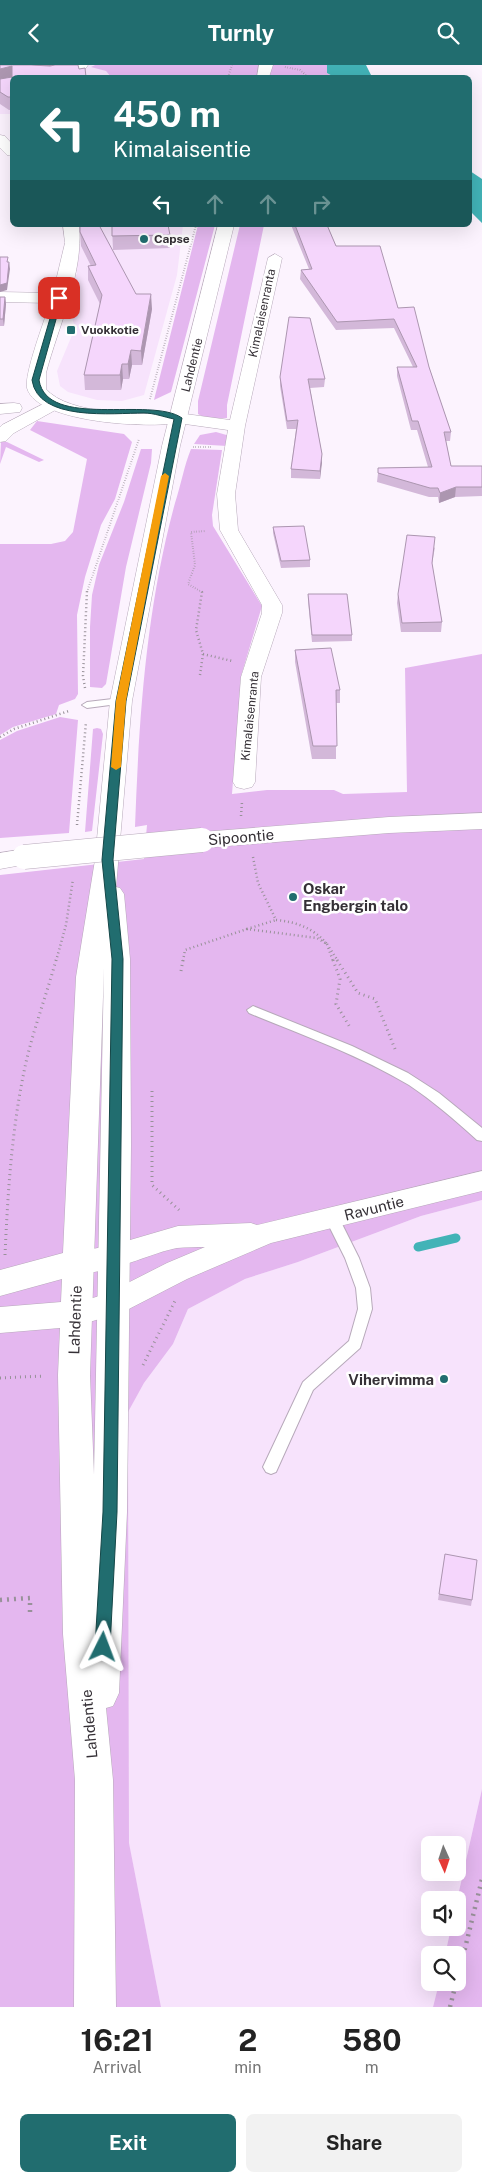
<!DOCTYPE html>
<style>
:root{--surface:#fff;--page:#f2f2f2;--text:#222;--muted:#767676;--accent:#216d6f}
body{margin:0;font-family:"Public Sans",sans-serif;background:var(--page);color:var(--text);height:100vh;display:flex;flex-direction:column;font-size:19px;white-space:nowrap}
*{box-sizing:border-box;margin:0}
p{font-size:16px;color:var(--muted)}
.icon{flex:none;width:28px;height:28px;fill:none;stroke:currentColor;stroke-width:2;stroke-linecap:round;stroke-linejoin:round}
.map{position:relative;height:1942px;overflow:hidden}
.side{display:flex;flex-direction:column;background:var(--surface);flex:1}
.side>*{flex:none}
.banner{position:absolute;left:10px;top:10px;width:462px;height:152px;border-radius:8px;box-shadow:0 5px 20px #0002;background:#216d6f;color:#fff;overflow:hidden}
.needle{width:32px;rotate:177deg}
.fabs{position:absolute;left:421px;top:1771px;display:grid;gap:10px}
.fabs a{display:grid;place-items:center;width:45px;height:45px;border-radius:8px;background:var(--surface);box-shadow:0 5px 20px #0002;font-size:25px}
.pin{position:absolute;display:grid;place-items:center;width:42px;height:42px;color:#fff;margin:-21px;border-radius:10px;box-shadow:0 2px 8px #0006}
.me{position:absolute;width:55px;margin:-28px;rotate:3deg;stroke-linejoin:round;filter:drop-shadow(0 0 4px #0008)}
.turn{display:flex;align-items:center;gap:18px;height:105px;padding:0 20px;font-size:22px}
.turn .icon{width:65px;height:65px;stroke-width:2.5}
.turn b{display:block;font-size:35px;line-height:42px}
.lanes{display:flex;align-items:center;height:48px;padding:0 20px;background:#0003;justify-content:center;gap:25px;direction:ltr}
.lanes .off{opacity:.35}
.eta{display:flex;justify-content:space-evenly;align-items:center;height:85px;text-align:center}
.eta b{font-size:30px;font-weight:700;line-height:35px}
.primary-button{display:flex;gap:10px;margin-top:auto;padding:10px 20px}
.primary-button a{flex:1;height:58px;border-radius:8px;background:var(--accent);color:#fff;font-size:20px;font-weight:700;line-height:58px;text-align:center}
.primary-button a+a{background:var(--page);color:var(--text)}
header{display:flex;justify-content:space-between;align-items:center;height:65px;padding:0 20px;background:var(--accent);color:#fff;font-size:22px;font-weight:700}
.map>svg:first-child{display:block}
.built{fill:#f7e3fc;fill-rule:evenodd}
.green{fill:#e4b7ef}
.water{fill:#42b3b7}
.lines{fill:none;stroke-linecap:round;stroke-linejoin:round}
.stream{stroke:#42b3b7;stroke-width:9}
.service-casing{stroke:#b7a9ba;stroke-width:2}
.minor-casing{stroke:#b7a9ba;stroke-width:1}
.tertiary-casing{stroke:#b7a9ba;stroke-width:1}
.secondary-casing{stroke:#b7a9ba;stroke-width:1}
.path-far3{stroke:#989199;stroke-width:2;stroke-dasharray:0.5 2;stroke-linecap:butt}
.path-far2{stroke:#989199;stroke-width:2.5;stroke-dasharray:1 3;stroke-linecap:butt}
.path-far1{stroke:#989199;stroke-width:3;stroke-dasharray:1 4;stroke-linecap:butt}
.path{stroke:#989199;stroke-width:4.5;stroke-dasharray:2 5;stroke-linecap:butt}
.service{fill:#fff;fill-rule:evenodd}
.minor{fill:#fff;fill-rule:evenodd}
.tertiary{fill:#fff;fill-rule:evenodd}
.secondary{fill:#fff;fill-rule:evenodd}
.secondary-bridge-casing{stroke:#b7a9ba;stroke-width:25;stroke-linecap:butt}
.secondary-bridge{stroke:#fff;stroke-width:24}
.wall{fill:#d3b8d9}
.shaded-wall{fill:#ac96b0}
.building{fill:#f5d6fc;stroke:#ac96b0}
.route{fill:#216d6f;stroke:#154748}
.slow{fill:#f59e0b}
.poi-dot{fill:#216d6f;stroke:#fff;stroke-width:2}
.labels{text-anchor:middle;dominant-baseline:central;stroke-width:5;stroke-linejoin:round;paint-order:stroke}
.far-poi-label{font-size:12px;font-weight:bold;fill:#353036;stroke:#fff;text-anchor:start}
.far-street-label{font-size:12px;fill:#353036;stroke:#fff}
.street-label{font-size:15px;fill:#353036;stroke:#fff}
.poi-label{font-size:15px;font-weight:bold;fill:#353036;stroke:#fff;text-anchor:start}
</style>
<header><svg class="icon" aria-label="back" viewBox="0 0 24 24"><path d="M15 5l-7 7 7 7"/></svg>Turnly<svg class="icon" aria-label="search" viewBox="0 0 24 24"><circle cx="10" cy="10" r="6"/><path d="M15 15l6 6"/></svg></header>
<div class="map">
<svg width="482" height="1942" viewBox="0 0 482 1942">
<rect width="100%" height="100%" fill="#fcf3fe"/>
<path class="built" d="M0,0H95L92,1L106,6L111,12H12V49H0Z
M71,160H183L177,210L144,330L122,336L97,335L68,327L60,321L57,306L75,263L67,235L77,208Z
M482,1135V1724L457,1835H430V1862L451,1863L445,1890H430V1918H439L433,1942H161L129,1779L128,1346L144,1318L173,1279L188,1244L245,1214L298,1197L421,1151ZM430,1780H458V1808H430Z"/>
<path class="green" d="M95,0H327V8L334,12H111L106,6L91,2Z
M198,160H215L171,327L154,335Z
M240,160H264L227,340V353L207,354L198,349V336Z
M37,356L124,369L132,377L115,434L101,460L85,512L77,550L78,629L75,634L59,640L56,649L13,662L0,670V479H51L65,476L73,467L87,394L30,365Z
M216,367L230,371L227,381L194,379L200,370Z
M1,376L7,377L44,395L39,397L6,382L0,399Z
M141,384H152L151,398L126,502L106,619L102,623L90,622V562L92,530L99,500L124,437Z
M191,384L222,385L212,450L213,461L262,541L241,611L232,729L267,725H334L343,729L407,727L405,603L482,589V1135L421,1151L298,1197L245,1214L188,1244L173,1279L144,1318L128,1347L129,1778L161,1942H0V810L144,794L147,760L135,762C139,653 146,544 175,438C181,420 184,401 191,384Z
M60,652L78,655L69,768L0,773V675L17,666Z
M97,663L101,664L103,669L92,766L85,767L93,664Z
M482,1724V1942H433L439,1918H458V1890H445L451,1863L458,1862L457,1835Z"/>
<path class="water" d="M327,0H366L372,12H334L327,8Z
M470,106L482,114V158L470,146Z"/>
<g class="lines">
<path class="stream" d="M418,1182L456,1173"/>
<defs>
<path id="service" d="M121,633L125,634V638L87,643L82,640L87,637Z
M253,941L352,981L408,1008L439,1028L482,1063V1076L477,1075C455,1055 433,1036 409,1020C359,990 302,970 249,948L247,945Z
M332,1148L337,1149L359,1193L370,1223L372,1244L360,1283L313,1325L276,1407L271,1409L266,1407L263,1402L303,1317L349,1276L358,1244L356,1223L345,1193L325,1153L327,1149Z"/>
<path id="minor" d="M68,0H88L86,3L50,12H32L34,9Z
M275,189L282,193L245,361L235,429L238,465L282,540V548L261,612L255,717L252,722L244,724L236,722L233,717L241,612L262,548V540L220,465L217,429L228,365L178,358L172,357L170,353L172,349L178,348L230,355L268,193Z
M53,334L59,335L61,339L59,343L14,368L6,376L0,377V362L2,360Z
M14,338L20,339L22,343L20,347L0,349V339Z
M482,1106V1126L271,1178L187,1214L123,1247L76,1261L66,1257L62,1249L66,1241L106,1229L167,1198L205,1182C196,1182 186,1182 177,1183C145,1189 99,1216 67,1205L63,1197L67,1189L113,1180L178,1161L251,1158L257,1160Z"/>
<path id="tertiary" d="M0,70L5,71L12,79V91L7,90L0,83Z
M63,160H79C84,208 58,262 46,308V324C68,350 146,351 178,347L185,349L187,353L185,357C155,364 37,359 27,323C24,309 45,254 50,238L0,237V227L53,228L65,178Z"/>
<path id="secondary" d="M259,0H273L269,12H257Z
M218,160H234L180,381L132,636L116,822L120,823L124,829L130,894L131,1080L127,1447L119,1628L113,1641L106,1643L113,1715L116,1942H74L75,1715L63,1569L58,1310L60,1263L0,1268V1242L61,1237L62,1214L0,1231V1205L63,1188L76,912L95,795L110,636L162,381ZM104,903L94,1410L90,1310Z
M482,748V764L389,768L202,783L193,781L190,775L193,769L202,767L389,752Z
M24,784L33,786L36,792L33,798L0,804V788Z"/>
</defs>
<use href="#service" class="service-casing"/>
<use href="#minor" class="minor-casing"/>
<use href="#tertiary" class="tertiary-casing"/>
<use href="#secondary" class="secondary-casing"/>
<path class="path-far3" d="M285,2L300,5L308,12
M228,12L232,0
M150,334L196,160
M193,382H212
M87,527L139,374
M202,527L188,519L195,500L191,467L206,466"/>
<path class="path-far2" d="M203,589L232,596
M200,610L203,589L196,565L202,527L200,526
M85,623L83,611L87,526
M0,672L14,664L69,646
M241,751L242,737
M77,760L86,657
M253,792L258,818L276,855
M276,855C297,857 313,863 327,879L317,873L247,864Z
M327,879L338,896
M327,879L333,896
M56,896L66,860L73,814
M183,896L185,885L247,864"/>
<path class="path-far1" d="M333,895L340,914L336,939L351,964
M337,895L358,928L375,934L395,984
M181,906L183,895
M152,1026V1120L179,1145
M5,1190C8,1124 12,1058 27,993C35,960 47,928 56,895
M143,1300L175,1236
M0,1313L44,1311"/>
<path class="path" d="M0,1535L30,1533V1547
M458,1912L482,1814
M450,1942L456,1918"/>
<use href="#service" class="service"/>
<use href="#minor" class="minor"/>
<use href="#tertiary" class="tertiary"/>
<use href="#secondary" class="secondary"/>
<defs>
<path id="secondary-bridge" d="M24,792L202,775"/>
</defs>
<use href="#secondary-bridge" class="secondary-bridge-casing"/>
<use href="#secondary-bridge" class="secondary-bridge"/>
</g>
<path class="wall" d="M0,0L12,12V45H9L0,39Z
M112,160L170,170V183L113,185Z
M291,160H327L336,181L398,243L429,302L451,367L450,376H446L451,401H482V431L455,432L439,438L438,432H429L377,417L378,408L428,402L417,365H411L397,311V302H413L394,263L336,265L300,214L301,205L309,204Z
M80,167L136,229L152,244L142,300H132L129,314H123L121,325H85L84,310L100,239L88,215V201H91L81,181Z
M0,232H5L6,239L4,261H0Z
M280,312L325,314L324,322L310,323L322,389L320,414L291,413V404L296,364H287L280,321Z
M273,462L310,495V502L281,503L273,468Z
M435,482L432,499L442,557L441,567H401L397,538L398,529Z
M308,529L352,570V576L312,577L308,536Z
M295,585L340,625V638H336V694H312L295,597Z
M445,1489L472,1535L471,1541L438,1535Z"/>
<path class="shaded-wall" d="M29,0H61L34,7Z
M12,1L13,12L0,17V4Z
M9,197L10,204L7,225L0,227V220Z
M151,229L152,244L142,300L141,286Z
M5,232L6,239L4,261L3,254Z
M131,285L132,300L129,314L128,299Z
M122,299L123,314L121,325L120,310Z
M322,389V398L320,414V406Z
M456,422L455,432L439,438L440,428Z"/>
<path class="building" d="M0,0H31L50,1L55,0H78L79,4L85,3L86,12H12V32H8L0,27V14L12,12V1L0,4Z
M80,160H99L136,229H151L141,286L131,285L128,299H122L120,310H84L102,230L88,201L96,200L80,167Z
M112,160H168L170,170L112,171Z
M295,160H327L336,181H380L398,243L414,242L429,302L451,367H444L451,401H482V422H456L440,428L438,423H430L378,408V403L432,402L418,356H412L397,302H417L394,254L337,257L301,205L312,204Z
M0,192H8L7,197H9L7,218L0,220Z
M0,232H5L3,254H0Z
M289,252L310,253L325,314H308L322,389L320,406L291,404L298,355L287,356L280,312Z
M304,461L310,495L281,496L273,462Z
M407,470L435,472L432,498L442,557L402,558L398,529Z
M308,529H347L352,570H312Z
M331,583L340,625H336L337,681H313L295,585Z
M445,1489L477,1495L472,1535L439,1529Z"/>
<path class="route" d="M59,231L62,233L39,315C47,365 151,331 182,353L126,636L113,795L123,894L117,1447L110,1582L108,1587L103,1589L97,1587L95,1582L103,1447L112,894L102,795L116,636L174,354C164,352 154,348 144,348C113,348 38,357 32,315L56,233Z"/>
<path class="slow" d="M165,408L169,411L126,636L121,702L116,705L111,702L116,636L161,411Z"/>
<g class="poi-dot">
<circle cx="144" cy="174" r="5"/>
<rect x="66" y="260" width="10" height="10" rx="2.5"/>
<circle cx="293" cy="832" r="5"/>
<circle cx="444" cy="1314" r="5"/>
</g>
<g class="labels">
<g class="far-poi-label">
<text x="154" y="174">Capse</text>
<text x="81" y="265">Vuokkotie</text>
</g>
<g class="far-street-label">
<text transform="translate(262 248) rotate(-78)">Kimalaisenranta</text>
<text transform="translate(192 300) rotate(-76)">Lahdentie</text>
<text transform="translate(250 651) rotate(-84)">Kimalaisenranta</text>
</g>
<g class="street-label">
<text transform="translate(241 772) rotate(-5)">Sipoontie</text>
<text transform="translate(374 1143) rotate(-14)">Ravuntie</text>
<text transform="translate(75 1255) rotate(-88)">Lahdentie</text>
<text transform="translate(89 1659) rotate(-95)">Lahdentie</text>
</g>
<g class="poi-label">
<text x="303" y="823">Oskar<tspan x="303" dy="17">Engbergin talo</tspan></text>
<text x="434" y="1314" text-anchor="end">Vihervimma</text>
</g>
</g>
</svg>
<div class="fabs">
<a><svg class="needle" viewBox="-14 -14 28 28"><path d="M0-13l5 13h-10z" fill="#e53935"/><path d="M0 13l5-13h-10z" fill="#767676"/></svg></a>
<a><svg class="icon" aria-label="sound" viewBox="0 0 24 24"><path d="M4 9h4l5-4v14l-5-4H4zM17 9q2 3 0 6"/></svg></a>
<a><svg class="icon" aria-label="search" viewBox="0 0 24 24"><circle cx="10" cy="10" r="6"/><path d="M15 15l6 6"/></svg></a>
</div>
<div class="pin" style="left:59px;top:233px;background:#d93025"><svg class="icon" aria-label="arrive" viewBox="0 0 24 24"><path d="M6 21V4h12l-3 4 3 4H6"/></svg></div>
<svg class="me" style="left:103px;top:1582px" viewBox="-20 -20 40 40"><path d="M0-17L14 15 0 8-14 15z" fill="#216d6f" stroke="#fff" stroke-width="4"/></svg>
<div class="banner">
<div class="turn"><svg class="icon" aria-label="left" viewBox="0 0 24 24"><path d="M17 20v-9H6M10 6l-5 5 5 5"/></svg><div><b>450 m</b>Kimalaisentie</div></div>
<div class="lanes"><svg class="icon" aria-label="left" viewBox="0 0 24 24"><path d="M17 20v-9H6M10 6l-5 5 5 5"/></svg><svg class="icon off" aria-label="ahead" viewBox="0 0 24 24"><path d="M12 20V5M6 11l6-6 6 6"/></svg><svg class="icon off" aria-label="ahead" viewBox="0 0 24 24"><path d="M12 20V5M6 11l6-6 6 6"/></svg><svg class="icon off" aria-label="right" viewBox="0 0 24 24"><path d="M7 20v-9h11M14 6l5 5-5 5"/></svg></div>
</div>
</div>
<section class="side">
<div class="eta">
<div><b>16:21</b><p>Arrival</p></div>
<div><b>2</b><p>min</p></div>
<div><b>580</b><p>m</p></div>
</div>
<div class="primary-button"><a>Exit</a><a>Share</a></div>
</section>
